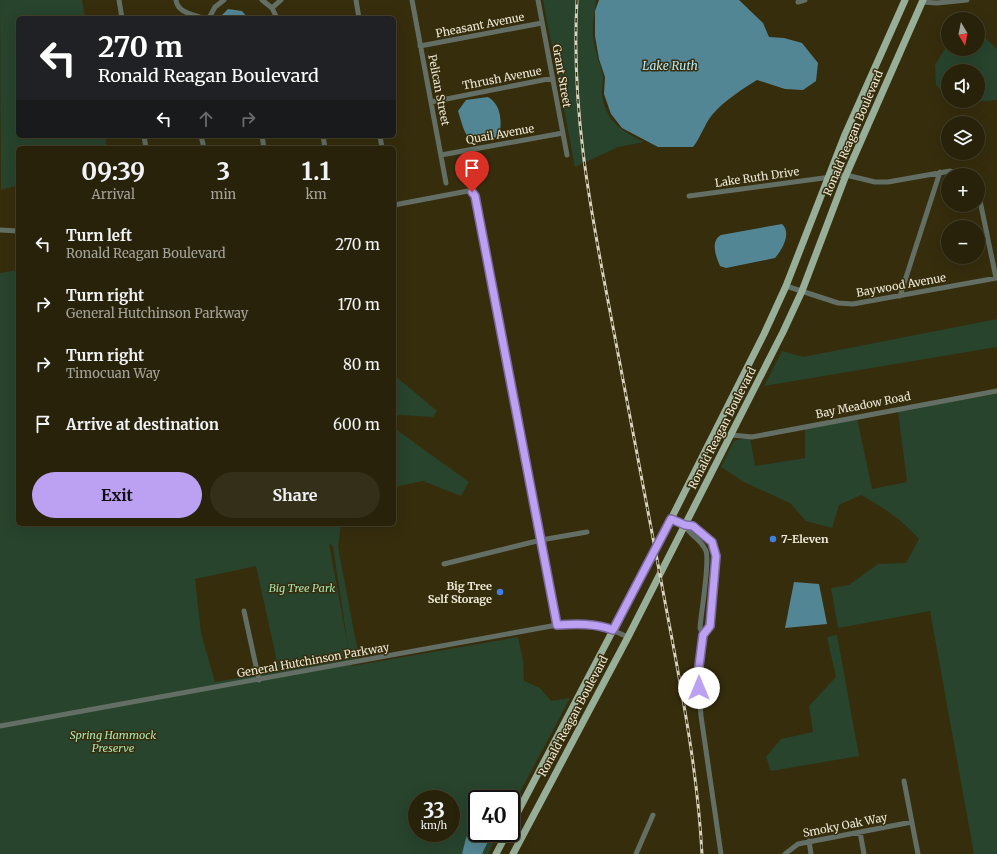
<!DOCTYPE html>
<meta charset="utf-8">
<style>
:root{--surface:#28220a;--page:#342f18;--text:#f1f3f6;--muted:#a5a49c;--line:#443f2b;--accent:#bca0f2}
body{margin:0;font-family:Merriweather,serif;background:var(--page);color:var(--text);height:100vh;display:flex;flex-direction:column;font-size:15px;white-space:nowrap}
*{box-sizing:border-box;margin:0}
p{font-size:13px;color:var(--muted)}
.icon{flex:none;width:22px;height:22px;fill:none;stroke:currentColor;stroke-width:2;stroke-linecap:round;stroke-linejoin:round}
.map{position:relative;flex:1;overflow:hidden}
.side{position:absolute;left:16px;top:146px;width:380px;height:380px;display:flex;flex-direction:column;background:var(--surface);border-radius:6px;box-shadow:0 4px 16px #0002,0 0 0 1px var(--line)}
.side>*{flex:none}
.banner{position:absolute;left:16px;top:16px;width:380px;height:122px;border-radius:6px;box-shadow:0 4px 16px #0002,0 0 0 1px var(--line);background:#202124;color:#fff;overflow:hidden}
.needle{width:26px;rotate:170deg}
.tools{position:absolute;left:941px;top:12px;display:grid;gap:8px}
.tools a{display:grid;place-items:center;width:44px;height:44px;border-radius:50%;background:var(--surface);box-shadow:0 4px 16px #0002,0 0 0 1px var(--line);font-size:20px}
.speed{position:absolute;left:408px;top:790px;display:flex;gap:8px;font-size:20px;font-weight:700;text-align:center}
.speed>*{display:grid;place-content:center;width:52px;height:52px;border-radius:50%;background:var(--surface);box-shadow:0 4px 16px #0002,0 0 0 1px var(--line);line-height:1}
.speed small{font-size:10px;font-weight:400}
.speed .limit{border:2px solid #111;border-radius:6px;background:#fff;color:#111}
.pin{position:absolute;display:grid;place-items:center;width:34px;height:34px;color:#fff;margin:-41px -17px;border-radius:50% 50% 50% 0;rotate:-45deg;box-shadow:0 0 4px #0007}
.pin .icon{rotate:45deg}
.me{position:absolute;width:44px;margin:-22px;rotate:0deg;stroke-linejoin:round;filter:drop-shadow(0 0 3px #0008)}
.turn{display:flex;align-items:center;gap:14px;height:84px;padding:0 16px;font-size:18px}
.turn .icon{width:52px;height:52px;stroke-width:2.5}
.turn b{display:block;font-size:28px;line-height:34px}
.lanes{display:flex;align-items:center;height:38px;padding:0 16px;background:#0003;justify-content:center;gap:20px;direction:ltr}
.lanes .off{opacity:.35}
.eta{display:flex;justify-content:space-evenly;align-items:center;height:68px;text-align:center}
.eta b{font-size:24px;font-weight:700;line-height:28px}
.primary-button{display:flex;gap:8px;margin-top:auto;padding:8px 16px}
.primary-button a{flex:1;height:46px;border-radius:24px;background:var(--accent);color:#111;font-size:16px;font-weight:700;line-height:46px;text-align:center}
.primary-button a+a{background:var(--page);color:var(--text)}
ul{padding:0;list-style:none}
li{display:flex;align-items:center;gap:12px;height:60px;padding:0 16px}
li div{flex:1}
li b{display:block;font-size:15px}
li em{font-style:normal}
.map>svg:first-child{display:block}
.green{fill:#28442d;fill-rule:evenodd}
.water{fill:#538694}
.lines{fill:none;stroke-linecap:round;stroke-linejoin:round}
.minor{stroke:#636f64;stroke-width:5}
.major{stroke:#97af98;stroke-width:7}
.rail-casing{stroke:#d8d2be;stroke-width:3}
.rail{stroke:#362d0d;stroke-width:1.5;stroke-dasharray:4.5;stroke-linecap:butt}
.route-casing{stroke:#7a689d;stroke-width:10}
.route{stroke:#bca0f2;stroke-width:7}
.shop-dot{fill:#3f7fe0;stroke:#362d0d;stroke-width:1.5}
.labels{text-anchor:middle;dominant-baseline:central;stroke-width:3;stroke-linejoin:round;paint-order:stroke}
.street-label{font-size:11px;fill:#efead8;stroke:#362d0d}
.poi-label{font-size:11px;font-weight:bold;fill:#efead8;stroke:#362d0d;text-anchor:start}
.park-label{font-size:11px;font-style:italic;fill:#abe5b4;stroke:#362d0d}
.water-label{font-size:12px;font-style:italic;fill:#b9eaf8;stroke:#362d0d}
</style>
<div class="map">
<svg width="997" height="854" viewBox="0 0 997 854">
<rect width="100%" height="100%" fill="#362d0d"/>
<path class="green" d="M0,0H82L85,18H18V136H105L107,148H18V185L1,190Z
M543,0H596C595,12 592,24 593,37C595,50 599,62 603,75C604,81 601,88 602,94C605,121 622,131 644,142L618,147L575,167Z
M978,34L982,35L997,49V100L962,103L955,101H978V71H948V97L936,85L935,65L948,44V49H978Z
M18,270V524H341L338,547L359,658L350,660L352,666L518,637L523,660L524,681L540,688L551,701L570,698L511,809V799H477V833H498L488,854H0V273ZM329,544L332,545L333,547L349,652ZM256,566L279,671L215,682L201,633L195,579ZM417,799H451V833H417Z
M997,319V347L764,386L782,351L803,357Z
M394,375L437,411L433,417L400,415L394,417Z
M997,394V854H974L930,611L838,628L831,588L849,585L878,564L906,563L919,539C902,520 883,507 861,495L839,505L832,528L806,521L790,503L744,482L721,467L734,441L750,437L755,466L805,458V427L857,418L872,489L907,482L898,411Z
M394,428L469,482L461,496L423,481L394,487Z
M837,635L859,756L771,771L766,757L781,739L813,732L809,706L836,677L827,637Z"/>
<path class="water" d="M599,0H739L763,23L769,37L784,38L802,43L818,63L816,81L803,90L785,89L757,80C741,90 725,100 712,115C704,125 701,137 693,147H658L622,128L611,114L604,94L605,77L599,59L595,36V11Z
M228,9L242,11L248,18H219Z
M488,97C502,105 502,123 499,137C466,145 467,140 458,111L466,100Z
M782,224C792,233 782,250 775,258L726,268L720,266C716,257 710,241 721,235Z
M794,582L819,584L827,624L785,628Z
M477,824V833H492L482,854H462L466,838Z"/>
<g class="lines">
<path class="minor" d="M119,0L122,18
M176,0C178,13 192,14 202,18
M262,0L272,8L277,18
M356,0L359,18
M412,0L446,183
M538,0L567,155
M798,2L805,0
M922,2L937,3L967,0
M272,8L281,0
M209,18L215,7L224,0
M420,46L542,23
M431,102L553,78
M144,136L146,148
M201,136L204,148
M262,136L264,148
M323,136L325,148
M380,136L382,148
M441,155L563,133
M978,191L996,278
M689,196L846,175L875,182H888L950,171L962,175
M394,205L468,191L472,192L475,196L557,625
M0,230L18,231
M786,286L838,303L853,304L997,278
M900,296L940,172
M732,435L752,437L997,391
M444,564L541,540L587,532
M244,611L259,680
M703,635L710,627L716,556L712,542L696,527L685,525C691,538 700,537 706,551C710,562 701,613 700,628L703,635L698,675L701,716L721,854
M0,726L557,625L580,624L605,627L628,637
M904,781L918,854
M860,832L864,854
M809,841L811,854
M636,854L653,815
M785,854L798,844L912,822"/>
<path class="major" d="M671,519L685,525
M511,825L666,529L764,334L786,286L844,137L905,0
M496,854L507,833
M513,854L628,637L783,332L802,291L846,175L923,0"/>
<defs>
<path id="rail" d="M577,0C571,105 589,203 609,306C626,396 643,485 660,575C677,668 697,760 702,854"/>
</defs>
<use href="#rail" class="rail-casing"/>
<use href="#rail" class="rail"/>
</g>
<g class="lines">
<defs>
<path id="route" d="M472,192L475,196L557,625C575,624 596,623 613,630L671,519L685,525L693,526L712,542L716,556L710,626L703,635L698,674L699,688"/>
</defs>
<use href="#route" class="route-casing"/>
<use href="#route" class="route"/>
</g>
<g class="shop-dot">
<circle cx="773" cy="539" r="4"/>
<circle cx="500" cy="592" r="4"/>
</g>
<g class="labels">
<g class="street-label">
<text transform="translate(480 25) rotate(-11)">Pheasant Avenue</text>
<text transform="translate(562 76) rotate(80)">Grant Street</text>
<text transform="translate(502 78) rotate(-11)">Thrush Avenue</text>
<text transform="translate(439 90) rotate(79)">Pelican Street</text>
<text transform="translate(853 133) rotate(-67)">Ronald Reagan Boulevard</text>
<text transform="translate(500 134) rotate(-10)">Quail Avenue</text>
<text transform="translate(757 177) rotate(-8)">Lake Ruth Drive</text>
<text transform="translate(901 285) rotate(-10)">Baywood Avenue</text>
<text transform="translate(863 405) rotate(-11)">Bay Meadow Road</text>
<text transform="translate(722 428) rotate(-63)">Ronald Reagan Boulevard</text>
<text transform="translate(313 660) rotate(-10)">General Hutchinson Parkway</text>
<text transform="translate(573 716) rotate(-62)">Ronald Reagan Boulevard</text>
<text transform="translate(845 825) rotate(-11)">Smoky Oak Way</text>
</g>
<g class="poi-label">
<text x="781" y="539">7-Eleven</text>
<text x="492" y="586" text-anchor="end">Big Tree<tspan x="492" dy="13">Self Storage</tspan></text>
</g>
<g class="park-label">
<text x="302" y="588">Big Tree Park</text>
<text x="113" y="735">Spring Hammock<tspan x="113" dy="13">Preserve</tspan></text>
</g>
<g class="water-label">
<text x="670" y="65">Lake Ruth</text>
</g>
</g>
</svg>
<div class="tools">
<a><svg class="needle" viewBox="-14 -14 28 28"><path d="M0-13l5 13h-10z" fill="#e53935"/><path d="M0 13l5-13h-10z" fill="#a5a49c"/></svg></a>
<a><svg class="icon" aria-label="sound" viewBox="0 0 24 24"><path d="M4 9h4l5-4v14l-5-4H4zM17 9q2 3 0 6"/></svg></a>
<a><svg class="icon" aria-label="layers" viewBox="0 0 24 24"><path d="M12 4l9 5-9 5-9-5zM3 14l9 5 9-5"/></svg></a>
<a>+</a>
<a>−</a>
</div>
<div class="speed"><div>33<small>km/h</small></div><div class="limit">40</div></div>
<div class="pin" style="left:472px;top:192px;background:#d93025"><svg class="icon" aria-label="arrive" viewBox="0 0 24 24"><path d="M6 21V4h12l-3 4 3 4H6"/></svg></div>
<svg class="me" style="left:699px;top:688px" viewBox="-20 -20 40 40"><circle r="19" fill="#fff"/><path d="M0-13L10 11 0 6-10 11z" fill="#bca0f2"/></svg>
<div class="banner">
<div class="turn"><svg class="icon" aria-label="left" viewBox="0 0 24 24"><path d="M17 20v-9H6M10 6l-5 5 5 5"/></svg><div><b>270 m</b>Ronald Reagan Boulevard</div></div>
<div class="lanes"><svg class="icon" aria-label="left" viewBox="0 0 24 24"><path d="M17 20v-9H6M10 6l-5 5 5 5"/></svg><svg class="icon off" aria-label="ahead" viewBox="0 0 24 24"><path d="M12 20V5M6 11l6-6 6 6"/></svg><svg class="icon off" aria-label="right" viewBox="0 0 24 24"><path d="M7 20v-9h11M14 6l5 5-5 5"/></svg></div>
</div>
<section class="side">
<div class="eta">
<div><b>09:39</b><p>Arrival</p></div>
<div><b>3</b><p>min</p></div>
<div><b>1.1</b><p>km</p></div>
</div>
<ul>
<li><svg class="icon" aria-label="left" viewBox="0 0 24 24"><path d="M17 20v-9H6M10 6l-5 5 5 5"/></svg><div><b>Turn left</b><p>Ronald Reagan Boulevard</p></div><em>270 m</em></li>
<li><svg class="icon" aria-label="right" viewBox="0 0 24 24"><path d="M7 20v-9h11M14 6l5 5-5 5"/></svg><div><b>Turn right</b><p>General Hutchinson Parkway</p></div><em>170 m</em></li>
<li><svg class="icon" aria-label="right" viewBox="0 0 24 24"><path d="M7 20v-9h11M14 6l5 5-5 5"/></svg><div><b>Turn right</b><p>Timocuan Way</p></div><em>80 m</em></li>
<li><svg class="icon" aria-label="arrive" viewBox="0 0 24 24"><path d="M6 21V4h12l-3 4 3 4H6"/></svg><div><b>Arrive at destination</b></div><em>600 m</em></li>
</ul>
<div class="primary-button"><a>Exit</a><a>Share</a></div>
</section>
</div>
